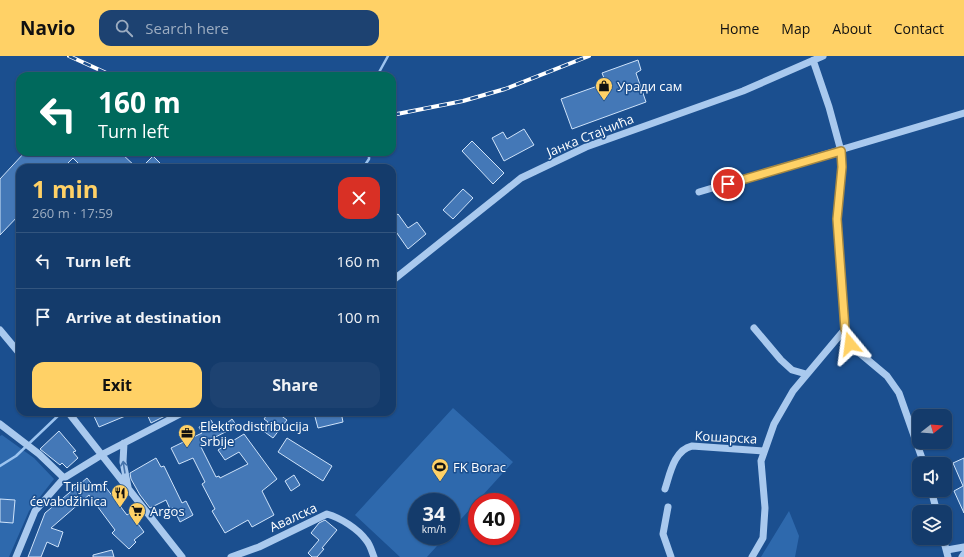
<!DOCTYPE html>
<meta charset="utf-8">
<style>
:root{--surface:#143b6b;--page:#1d4271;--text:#f1f3f6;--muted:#9dadc1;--line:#33557e;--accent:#ffd166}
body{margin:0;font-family:"Open Sans",sans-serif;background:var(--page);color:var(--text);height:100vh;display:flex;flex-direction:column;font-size:15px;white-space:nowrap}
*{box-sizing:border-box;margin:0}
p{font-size:13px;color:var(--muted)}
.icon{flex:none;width:22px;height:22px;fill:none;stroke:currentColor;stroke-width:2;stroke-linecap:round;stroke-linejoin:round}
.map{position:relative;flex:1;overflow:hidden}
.side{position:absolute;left:16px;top:108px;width:380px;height:252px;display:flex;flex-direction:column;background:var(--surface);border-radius:12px;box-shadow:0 1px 3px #0004,0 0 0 1px var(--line)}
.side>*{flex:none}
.guide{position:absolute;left:16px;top:16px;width:380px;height:84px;border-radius:12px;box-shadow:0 1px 3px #0004,0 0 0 1px var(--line);background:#00695c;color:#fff;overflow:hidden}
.needle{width:26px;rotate:73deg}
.tools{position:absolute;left:912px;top:353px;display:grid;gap:8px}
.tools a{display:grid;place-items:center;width:40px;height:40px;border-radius:8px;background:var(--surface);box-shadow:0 1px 3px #0004,0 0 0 1px var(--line);font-size:20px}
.speed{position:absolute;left:408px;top:437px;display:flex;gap:8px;font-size:20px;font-weight:700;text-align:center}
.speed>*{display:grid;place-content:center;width:52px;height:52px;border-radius:50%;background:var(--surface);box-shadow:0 1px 3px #0004,0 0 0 1px var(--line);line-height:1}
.speed small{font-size:10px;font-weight:400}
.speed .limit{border:6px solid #d22;background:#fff;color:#111}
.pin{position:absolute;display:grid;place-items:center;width:34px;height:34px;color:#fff;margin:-17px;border:2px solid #fff;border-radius:50%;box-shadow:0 1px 4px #0007}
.me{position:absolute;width:44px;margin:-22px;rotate:344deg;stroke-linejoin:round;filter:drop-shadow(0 0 3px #0008)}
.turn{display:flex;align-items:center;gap:14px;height:84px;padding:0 16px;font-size:18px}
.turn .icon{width:52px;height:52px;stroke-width:2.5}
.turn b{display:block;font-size:28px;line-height:34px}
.round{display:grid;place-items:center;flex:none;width:42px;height:42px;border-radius:12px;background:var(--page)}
.headline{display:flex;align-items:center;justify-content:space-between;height:68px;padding:0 16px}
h1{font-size:24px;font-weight:700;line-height:30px;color:var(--accent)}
.primary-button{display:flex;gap:8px;margin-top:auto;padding:8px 16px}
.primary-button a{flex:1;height:46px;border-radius:12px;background:var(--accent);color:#111;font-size:16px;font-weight:700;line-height:46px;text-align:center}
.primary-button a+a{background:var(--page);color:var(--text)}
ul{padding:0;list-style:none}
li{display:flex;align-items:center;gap:12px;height:56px;padding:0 16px;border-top:1px solid var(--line)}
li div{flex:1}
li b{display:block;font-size:15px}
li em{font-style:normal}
header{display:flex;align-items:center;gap:24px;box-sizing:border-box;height:56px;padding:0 20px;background:var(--accent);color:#111}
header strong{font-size:19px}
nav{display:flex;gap:22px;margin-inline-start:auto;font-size:14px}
.search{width:280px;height:36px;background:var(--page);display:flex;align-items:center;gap:10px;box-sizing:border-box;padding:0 14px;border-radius:12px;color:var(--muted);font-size:15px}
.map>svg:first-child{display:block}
.green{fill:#2e69ad}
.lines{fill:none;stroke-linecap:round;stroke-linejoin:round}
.stream{stroke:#9cc4f0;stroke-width:2.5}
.building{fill:#4478b7;stroke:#cfe3fa}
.minor{stroke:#a9c9ee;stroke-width:7}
.rail-casing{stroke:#fff;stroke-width:4}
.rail{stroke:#1b4f8f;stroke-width:2.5;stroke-dasharray:8;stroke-linecap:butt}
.oneway{stroke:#4674ac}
.route-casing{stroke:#a68842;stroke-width:10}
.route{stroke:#ffd166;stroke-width:7}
.labels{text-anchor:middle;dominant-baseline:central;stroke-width:3;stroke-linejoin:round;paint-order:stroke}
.poi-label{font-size:13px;fill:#fff;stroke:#1b4f8f;text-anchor:start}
.street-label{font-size:13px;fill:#fff;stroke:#1b4f8f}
</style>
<header>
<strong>Navio</strong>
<div class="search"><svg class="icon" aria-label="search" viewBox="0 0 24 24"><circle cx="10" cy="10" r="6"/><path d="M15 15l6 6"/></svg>Search here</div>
<nav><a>Home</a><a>Map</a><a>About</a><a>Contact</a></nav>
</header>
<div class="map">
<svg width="964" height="501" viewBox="0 0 964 501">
<rect width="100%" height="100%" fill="#1b4f8f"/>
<path class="green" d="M453,352L513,406L451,474V446H417V480H446L427,501H400L355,459Z
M2,379L34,402L54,423L29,455L9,501H0V380Z
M789,455L799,480L795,501H761Z"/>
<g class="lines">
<path class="stream" d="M377,20L388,0
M363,112L369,103V96
M0,410L16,400L62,356"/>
</g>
<path class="building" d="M638,4L641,14L636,17L646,46L572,73L561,43L606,27L602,17Z
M524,73L534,89L504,105L492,82L503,76L507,83Z
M472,85L504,117L493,128L462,95Z
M25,96H120L137,112H83L73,102L63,112H20V158L0,179V123Z
M153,100L165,112H141Z
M463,133L473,142L453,163L443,154Z
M398,158L408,172L417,166L426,178L408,193L392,170V162Z
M97,356H135L99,371L93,358Z
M146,356H173L151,367Z
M269,356H276L287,364L273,382L262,374L268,366L264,363Z
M321,356H341L343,366L318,372L314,357Z
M232,363L237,370L200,389L216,421L219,420L220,422L248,408L239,396L225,404L218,394L244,378L277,423L262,435L274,459L252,471L248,464L225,477L212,455L215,453L202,428L205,426L193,402L179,408L171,392L202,377L199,371L211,364L217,375Z
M59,375L76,395L73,396L78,402L67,412L62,407L60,409L40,393Z
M287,382L332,410L323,425L278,396Z
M156,402L161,411L164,410L182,447L186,445L193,459L180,466L173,452L170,453L166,444L150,452L140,439L131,423L130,417Z
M964,402V457L954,435L963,430L953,407Z
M294,419L300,429L291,435L285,425Z
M87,422L97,435L104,429L127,459L130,457L144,476L134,484L136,486L129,493L112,477L115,474L89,439L51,472L63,476L58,491L47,486L41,501H28L45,457Z
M0,443L15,444L13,467L0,466Z
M325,464L337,474L322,492L324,493L317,501H312L308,497L319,484L311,477L319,467Z
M112,494L114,501H93V499Z"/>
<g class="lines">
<path class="minor" d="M813,4L829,51L841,95L842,111L837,163L845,273L850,289L887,320L899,337L924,408
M699,136L964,57
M392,225L521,122L586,91L743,35L823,0
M754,272L781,304L792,314L806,318
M0,274L20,298
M68,356L182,501
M0,368L39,398L64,422
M124,387L123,406L128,431
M665,433C670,418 674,394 692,390L764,395
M931,434L937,456
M668,451L663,478L671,501
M943,482L948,501
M947,494L964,491
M16,501L35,455L64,422L103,398L184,356
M231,501L259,491L327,458C341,462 358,473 366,484C370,488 372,496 374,501
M752,501L763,482L765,452L761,405L774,368L793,335L845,273
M962,501L964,498"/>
<defs>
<path id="rail" d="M69,0L113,20
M392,59L463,45L505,33L589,0"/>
</defs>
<use href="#rail" class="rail-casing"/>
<use href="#rail" class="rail"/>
</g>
<defs><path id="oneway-shaft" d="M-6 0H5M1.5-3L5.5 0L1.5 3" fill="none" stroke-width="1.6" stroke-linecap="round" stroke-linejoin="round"/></defs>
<use class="oneway" href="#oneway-shaft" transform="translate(124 411) rotate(-99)"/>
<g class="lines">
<defs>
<path id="route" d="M728,128L841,95L842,111L837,163L845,273L850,288"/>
</defs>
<use href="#route" class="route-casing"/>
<use href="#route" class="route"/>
</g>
<defs>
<symbol id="shop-pin" viewBox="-11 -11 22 30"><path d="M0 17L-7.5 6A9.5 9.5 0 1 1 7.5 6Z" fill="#ffd166" stroke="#1b4f8f"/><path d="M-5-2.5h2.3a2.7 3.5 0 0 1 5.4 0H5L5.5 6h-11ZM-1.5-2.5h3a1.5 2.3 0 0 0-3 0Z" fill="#111"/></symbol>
<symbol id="office-pin" viewBox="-11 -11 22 30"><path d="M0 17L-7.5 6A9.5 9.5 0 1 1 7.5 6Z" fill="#ffd166" stroke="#1b4f8f"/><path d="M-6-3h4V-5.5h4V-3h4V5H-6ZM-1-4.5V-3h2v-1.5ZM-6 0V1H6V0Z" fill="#111"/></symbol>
<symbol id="stadium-pin" viewBox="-11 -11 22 30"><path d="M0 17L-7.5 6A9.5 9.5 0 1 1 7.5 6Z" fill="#ffd166" stroke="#1b4f8f"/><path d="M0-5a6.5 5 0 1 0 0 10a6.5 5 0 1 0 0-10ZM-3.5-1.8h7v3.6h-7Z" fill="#111"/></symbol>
<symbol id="restaurant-pin" viewBox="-11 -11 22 30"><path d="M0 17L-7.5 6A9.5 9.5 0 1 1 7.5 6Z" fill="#ffd166" stroke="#1b4f8f"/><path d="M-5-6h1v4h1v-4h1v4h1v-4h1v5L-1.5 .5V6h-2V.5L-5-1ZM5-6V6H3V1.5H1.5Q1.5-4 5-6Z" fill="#111"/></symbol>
<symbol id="supermarket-pin" viewBox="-11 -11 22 30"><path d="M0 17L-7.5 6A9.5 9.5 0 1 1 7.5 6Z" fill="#ffd166" stroke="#1b4f8f"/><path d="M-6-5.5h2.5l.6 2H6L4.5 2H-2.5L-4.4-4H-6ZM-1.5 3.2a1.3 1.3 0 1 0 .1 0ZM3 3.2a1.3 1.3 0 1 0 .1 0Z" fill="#111"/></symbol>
</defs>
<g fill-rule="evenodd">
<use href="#shop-pin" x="594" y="20" width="20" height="27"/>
<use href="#office-pin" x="177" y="367" width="20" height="27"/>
<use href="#stadium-pin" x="430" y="401" width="20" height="27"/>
<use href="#restaurant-pin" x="110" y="427" width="20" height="27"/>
<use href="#supermarket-pin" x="127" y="445" width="20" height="27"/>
</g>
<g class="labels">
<g class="poi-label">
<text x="617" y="30">Уради сам</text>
<text x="200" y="370">Elektrodistribucija<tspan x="200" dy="15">Srbije</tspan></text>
<text x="453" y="411">FK Borac</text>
<text x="107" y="430" text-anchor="end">Trijumf<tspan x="107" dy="15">ćevabdžinica</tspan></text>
<text x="150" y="455">Argos</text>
</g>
<g class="street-label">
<text transform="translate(590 79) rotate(-22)">Јанка Стајчића</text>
<text transform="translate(726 381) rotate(3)">Кошарска</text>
<text transform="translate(293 461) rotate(-25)">Авалска</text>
</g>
</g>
</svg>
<div class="tools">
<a><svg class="needle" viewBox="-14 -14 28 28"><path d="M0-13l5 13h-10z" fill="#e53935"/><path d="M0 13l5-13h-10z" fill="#9dadc1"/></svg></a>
<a><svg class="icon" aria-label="sound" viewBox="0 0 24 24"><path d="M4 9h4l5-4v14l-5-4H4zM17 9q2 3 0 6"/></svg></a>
<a><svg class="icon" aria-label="layers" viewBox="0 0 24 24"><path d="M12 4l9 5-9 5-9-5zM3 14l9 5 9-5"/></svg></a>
</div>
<div class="speed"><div>34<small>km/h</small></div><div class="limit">40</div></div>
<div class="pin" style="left:728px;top:128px;background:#d93025"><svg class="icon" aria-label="arrive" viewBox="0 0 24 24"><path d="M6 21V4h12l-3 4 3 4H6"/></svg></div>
<svg class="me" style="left:850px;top:288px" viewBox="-20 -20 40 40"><path d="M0-17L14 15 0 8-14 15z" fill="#ffd166" stroke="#fff" stroke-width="4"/></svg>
<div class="guide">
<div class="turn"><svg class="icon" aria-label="left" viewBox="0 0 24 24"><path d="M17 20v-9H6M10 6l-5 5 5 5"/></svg><div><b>160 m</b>Turn left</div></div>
</div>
<section class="side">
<div class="headline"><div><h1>1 min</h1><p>260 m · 17:59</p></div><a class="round" style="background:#d93025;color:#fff"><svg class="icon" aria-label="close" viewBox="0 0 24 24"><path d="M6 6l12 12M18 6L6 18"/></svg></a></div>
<ul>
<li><svg class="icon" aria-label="left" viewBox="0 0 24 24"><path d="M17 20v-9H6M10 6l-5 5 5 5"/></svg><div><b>Turn left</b></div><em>160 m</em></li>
<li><svg class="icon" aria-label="arrive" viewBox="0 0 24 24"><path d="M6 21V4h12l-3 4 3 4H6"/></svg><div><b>Arrive at destination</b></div><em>100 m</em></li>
</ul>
<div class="primary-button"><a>Exit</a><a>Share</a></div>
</section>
</div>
